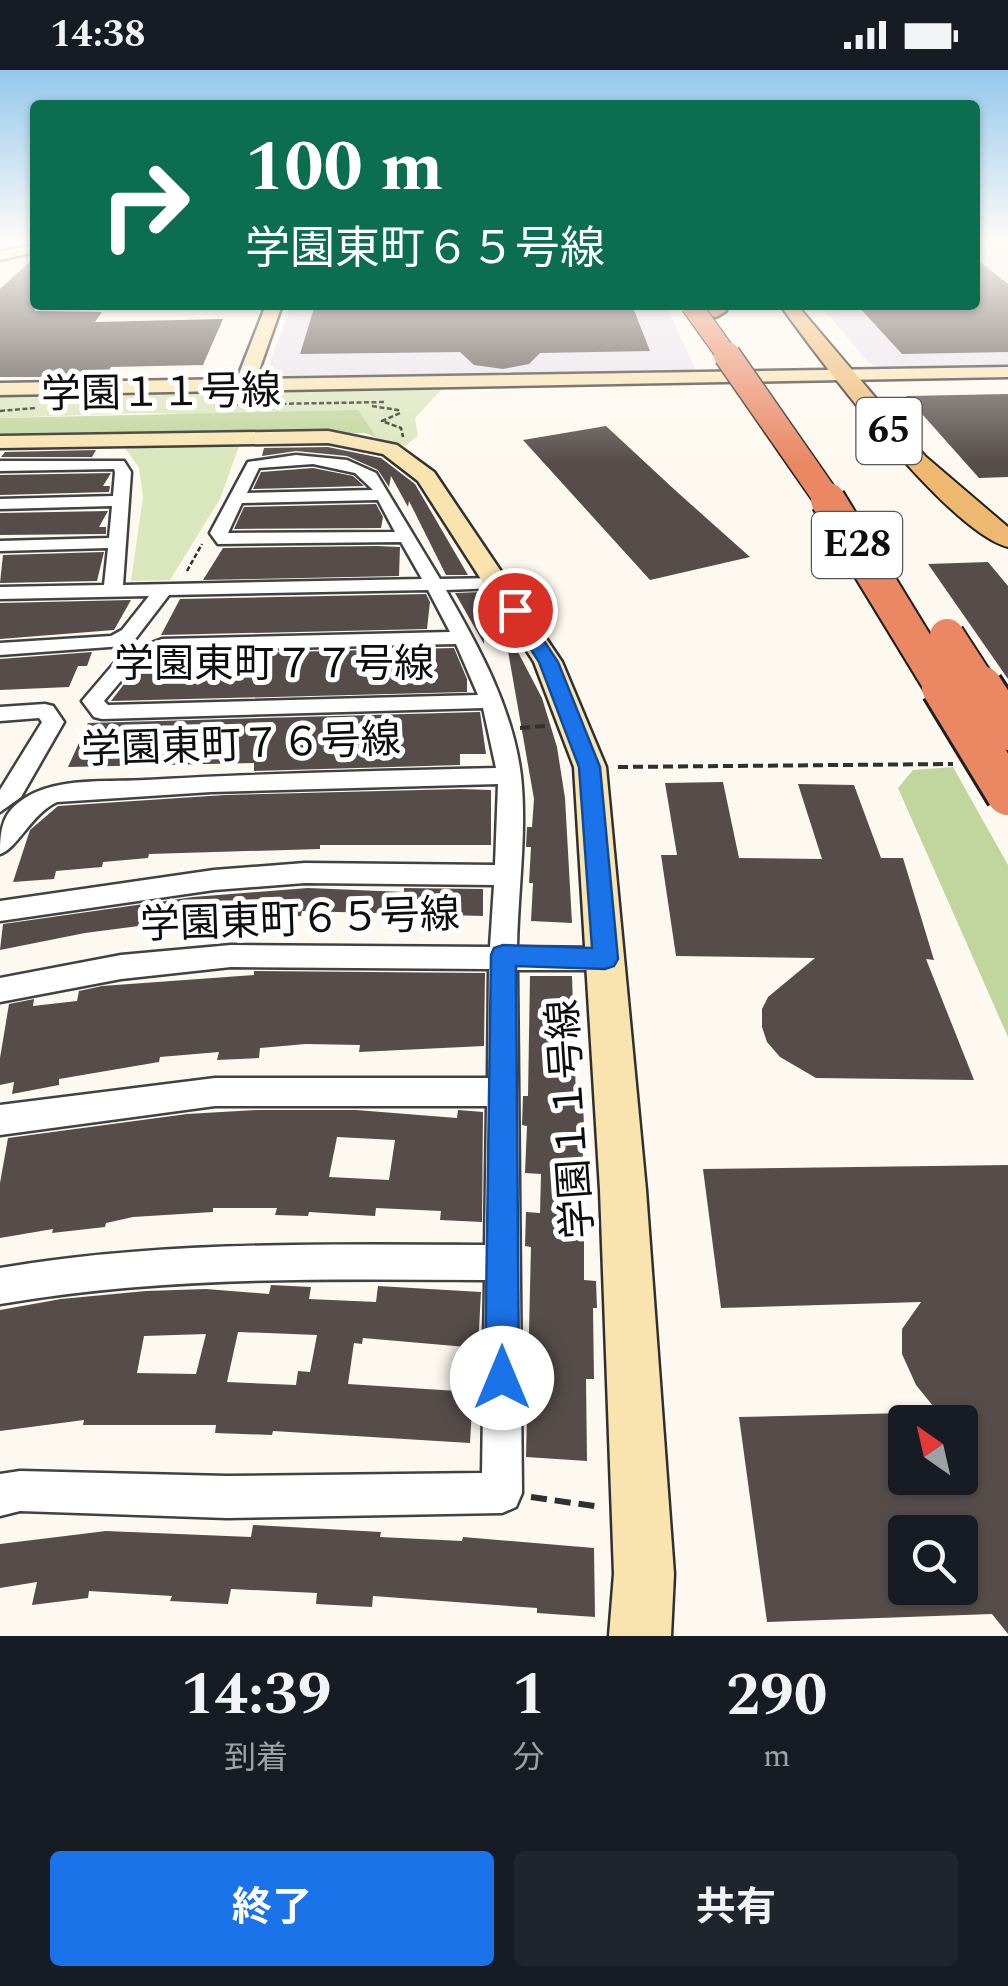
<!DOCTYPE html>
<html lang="ja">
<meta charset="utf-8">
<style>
:root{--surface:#171b24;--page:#20242c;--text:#f1f3f6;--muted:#9ea1a6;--accent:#1a73e8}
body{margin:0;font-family:Spectral,"Noto Sans JP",serif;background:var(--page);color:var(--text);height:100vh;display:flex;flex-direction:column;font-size:38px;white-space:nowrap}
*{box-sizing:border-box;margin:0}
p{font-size:32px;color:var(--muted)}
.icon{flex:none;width:55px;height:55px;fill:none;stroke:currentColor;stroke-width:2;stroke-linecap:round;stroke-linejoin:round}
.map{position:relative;height:1566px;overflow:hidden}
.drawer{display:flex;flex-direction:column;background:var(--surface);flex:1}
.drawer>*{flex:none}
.top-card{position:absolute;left:30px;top:30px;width:950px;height:210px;border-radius:10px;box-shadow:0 2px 8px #0004;background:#0b6e4f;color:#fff;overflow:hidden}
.needle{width:65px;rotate:326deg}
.controls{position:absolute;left:888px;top:1335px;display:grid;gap:20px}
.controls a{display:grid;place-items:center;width:90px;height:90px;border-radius:10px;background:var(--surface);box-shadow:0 2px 8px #0004;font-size:50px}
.pin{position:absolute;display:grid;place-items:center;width:85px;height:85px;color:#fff;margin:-42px;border:5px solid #fff;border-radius:50%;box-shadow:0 2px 10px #0007}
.me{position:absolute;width:110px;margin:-55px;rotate:0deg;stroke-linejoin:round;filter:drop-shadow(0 0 8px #0008)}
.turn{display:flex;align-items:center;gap:35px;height:210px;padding:0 50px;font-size:45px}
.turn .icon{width:130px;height:130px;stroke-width:2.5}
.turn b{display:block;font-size:70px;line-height:85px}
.eta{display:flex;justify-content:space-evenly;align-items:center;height:170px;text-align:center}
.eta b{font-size:60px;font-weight:700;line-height:70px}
.action{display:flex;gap:20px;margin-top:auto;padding:20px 50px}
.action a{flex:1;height:115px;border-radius:10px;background:var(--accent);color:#fff;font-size:40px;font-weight:700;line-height:115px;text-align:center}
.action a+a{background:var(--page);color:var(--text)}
.status{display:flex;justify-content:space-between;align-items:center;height:70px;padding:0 50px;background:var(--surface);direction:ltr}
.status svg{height:28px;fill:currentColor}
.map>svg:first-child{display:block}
.industrial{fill:#e9e3ec}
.green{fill:#dae6bc}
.forest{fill:#c1d69d}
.building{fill:#564d4b;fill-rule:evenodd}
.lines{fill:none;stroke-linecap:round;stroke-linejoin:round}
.street-casing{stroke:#414141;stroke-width:5}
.secondary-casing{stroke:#303030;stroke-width:5}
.primary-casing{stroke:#1f1f1f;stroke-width:4}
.highway-casing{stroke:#1f1f1f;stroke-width:5}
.path-far2{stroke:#303030;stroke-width:2.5;stroke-dasharray:5 2.5;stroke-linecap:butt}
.path-far1{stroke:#303030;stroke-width:4;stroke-dasharray:10 5;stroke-linecap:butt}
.path{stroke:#303030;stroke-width:6;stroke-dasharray:16 8;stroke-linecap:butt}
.street{fill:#fff;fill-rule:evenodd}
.secondary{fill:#f9e4b0;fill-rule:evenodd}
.primary{fill:#eeb870;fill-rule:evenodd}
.highway{fill:#e98863;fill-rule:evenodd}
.highway-bridge-far3-casing{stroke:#1f1f1f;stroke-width:22;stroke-linecap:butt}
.highway-bridge-far2-casing{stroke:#1f1f1f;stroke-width:29;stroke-linecap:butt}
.highway-bridge-far1-casing{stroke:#1f1f1f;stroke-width:38;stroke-linecap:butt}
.highway-bridge-casing{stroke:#1f1f1f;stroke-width:48;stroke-linecap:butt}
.highway-bridge-far3{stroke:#e98863;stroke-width:20}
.highway-bridge-far2{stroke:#e98863;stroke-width:26}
.highway-bridge-far1{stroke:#e98863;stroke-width:34}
.highway-bridge{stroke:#e98863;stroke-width:42}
.route{fill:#1a73e8;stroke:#114b97;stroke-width:2.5}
.labels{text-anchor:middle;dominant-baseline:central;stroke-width:10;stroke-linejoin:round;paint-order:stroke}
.shield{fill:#fff;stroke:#565656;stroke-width:2.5}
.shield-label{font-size:38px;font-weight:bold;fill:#0e0e0e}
.street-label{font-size:40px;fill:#0e0e0e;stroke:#fff}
</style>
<div class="status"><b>14:38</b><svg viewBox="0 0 49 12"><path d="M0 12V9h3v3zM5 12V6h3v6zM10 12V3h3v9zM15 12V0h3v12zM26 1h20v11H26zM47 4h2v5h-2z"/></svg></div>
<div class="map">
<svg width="1008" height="1566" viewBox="0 0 1008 1566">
<rect width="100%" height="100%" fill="#fef9f0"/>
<path class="industrial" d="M975,174L1008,177V295L884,298L869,293L820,235H975Z
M291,235H666L696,301L276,306L267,301Z"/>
<path class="green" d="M444,317L415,348L418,366L405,376L377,368L361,349L144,343L0,348V325Z
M239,376L220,429L170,510L131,511L143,427L139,398L125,378Z"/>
<path class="forest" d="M358,340L377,368L366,363L0,367V348Z
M953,697L1008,795V967L898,718L913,700Z"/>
<path class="building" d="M35,187V241L102,242L95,252L223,249L203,295L111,297L105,307H0V219Z
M975,188L1008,214V282L902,284L857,235H975Z
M315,235H632L650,281L540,283L529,294L503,299L474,295L460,282L300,284Z
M1008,324V407L979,408L906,326Z
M606,356L676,421L750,487L650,510L523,370Z
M328,377L381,388L415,414L468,505H446L409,431L408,437L391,406L389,417L378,400L347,386L296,381L262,386L264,378Z
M96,380L92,387H1L5,382Z
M313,398L353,406L364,416L253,419L261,402Z
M111,403L103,416H110L109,422L0,425V405Z
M376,434L383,447L381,458L234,459L244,437Z
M108,441L99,457H106V464L0,465V443Z
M377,476L400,477L399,506L203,510L223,478Z
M104,482L97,511L0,513L3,485Z
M988,492L1008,516V609L928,494Z
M482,522L494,542L484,543V574L455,523Z
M426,524L430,532L427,559L161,565L180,529Z
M131,530L114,560L0,569V533Z
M508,563L542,628L557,677L565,728L572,853L531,851L533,813H529L531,777H526L527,757H532L534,729L505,564Z
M454,578L467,609V622L111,631L138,596L163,585Z
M92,582L87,596H78L69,617L0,620V589Z
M480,642L486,684H460V695L254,701V693L68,697L88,653Z
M723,712L739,788L822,789L798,714L854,715L881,788H903L934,890L926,889L974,1010L816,1008L780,987L767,972L762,957V939L768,927L815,888L676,886L661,785H677L665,713Z
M460,719L491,720V775H320V779L149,784L148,788L103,792L102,797L56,801L54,809L13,812L30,760L58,736L225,725Z
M308,818L404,822V818L483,819V846L302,841L301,846L269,849V842L231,844L85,863L0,880L3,854L193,827Z
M254,901L485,903L484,976L359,982L360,975L306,974L260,978L259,988L217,990L219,982L160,987L159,992L59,1009V1015L12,1024L14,1012L0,1015V988L9,934L34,929L33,936L77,931L79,921L102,916L254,905Z
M530,906H572L576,1028H583L584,1058L582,1106L575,1105V1144L584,1145V1210L596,1211L597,1238H593L594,1309H586L587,1391L526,1387L531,1177L525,1176L526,1142L540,1143L541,1104L525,1103L527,1056L522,1055L523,1026H528Z
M258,1040H356L457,1048L458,1040L483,1042L482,1152L440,1150L441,1141L376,1138L375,1146L309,1142L308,1146L275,1145L277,1138H213V1142L133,1147L106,1153L105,1157L52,1163L53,1159L0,1168V1113L8,1068L187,1044ZM337,1067L395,1070L389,1110L329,1107Z
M1008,1095V1564L992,1544L767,1552L739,1347L905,1343V1408H960V1352H946L916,1315L902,1284V1259L921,1232L721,1238L703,1099ZM905,1462H960V1518H905Z
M271,1215L311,1217L309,1229L376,1232L378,1216L481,1222L478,1278L363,1268L362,1274L354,1273L348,1314L473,1322L470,1373L273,1361L272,1365L215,1363L216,1355H83L84,1350L0,1361V1240L61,1229L146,1221L206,1219L269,1224ZM238,1262L317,1265L310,1302L298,1301L296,1315L227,1312ZM206,1264L196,1304L137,1303L144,1266Z
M253,1455L381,1462L380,1467L462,1471L463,1467L594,1478L595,1547L537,1543V1538L373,1526L372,1537L316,1534L317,1523L231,1519L228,1534L170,1531L172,1526L89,1521L88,1528L32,1535L37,1512L0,1518V1474L106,1461L251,1467Z"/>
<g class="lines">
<defs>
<path id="street" d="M296,385L347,390L376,403L440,509L498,508L507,513L498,518L446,520C479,577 513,639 521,706C527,763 518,820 517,877L605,878L615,881L619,889L615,897L605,900H517L522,1423L516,1437L502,1443L227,1448L20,1441L0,1446V1404L20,1401L227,1406L482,1403L485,1210C322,1209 161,1206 0,1234V1198C161,1171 322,1174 485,1175L487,1036H215L0,1065V1035L215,1008H488L489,899L231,897L121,909L0,932V908L121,885L231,875L490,877L494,815L305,813L214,820L0,851V831L214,800L305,793L495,795L498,714L211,722L57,732C31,744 17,779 0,784C0,754 4,738 34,723C66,708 111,712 146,710C263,703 380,701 496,698L483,638L102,649L94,647L82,631L122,584L162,569L450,562L428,520L169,525L136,568L123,576L0,585V573L111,566L122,560L149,526L0,529V517L104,515L108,478L0,481V471L109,468L112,436L0,439V429L113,426L115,402L114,399L0,401V391H124L131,402L123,515L422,509L401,472L218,474L210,463L248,392ZM313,394L355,403L373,420L247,423L259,398ZM378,430L395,462L228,463L242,433ZM456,574L478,625L108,635L104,631L136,593L162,581Z
M45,634L53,636L64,652L21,727L0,742V720L42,652L39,648L0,651V637Z"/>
<path id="secondary" d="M35,174V182L0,190V182Z
M266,235H282L256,309L1008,297V307L0,325V313L237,309Z
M328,361L397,375L434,402L562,592L606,697L646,1120L674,1504L671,1566H609L614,1504L600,1120L574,697L534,592L418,411L383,384L328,373L0,378V366Z"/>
<path id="primary" d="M780,235H797L925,386L1008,457V477C948,462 819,289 780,235Z"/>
<path id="highway" d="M704,235H724L726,241L716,247L709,245Z"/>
</defs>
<use href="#street" class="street-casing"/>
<use href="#secondary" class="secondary-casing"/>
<use href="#primary" class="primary-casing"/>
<use href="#highway" class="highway-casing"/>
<path class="path-far2" d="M214,335L385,332
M372,336L398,340L400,343L382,351L401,358L403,367
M0,341L35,338
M187,501L202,474"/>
<path class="path-far1" d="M520,658L546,656
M618,697L953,694"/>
<path class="path" d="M531,1427L601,1437"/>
<use href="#street" class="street"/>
<use href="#secondary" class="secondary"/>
<use href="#primary" class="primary"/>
<use href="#highway" class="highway"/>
<defs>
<path id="highway-bridge-far3" d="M691,235L729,288"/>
<path id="highway-bridge-far2" d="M727,285L830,433"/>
<path id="highway-bridge-far1" d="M828,430L944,620
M947,566L982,620"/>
<path id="highway-bridge" d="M943,617L1008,724
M981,617L1008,659"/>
</defs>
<use href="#highway-bridge-far3" class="highway-bridge-far3-casing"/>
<use href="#highway-bridge-far2" class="highway-bridge-far2-casing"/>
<use href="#highway-bridge-far1" class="highway-bridge-far1-casing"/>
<use href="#highway-bridge" class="highway-bridge-casing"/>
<use href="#highway-bridge-far3" class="highway-bridge-far3"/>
<use href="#highway-bridge-far2" class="highway-bridge-far2"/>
<use href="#highway-bridge-far1" class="highway-bridge-far1"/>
<use href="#highway-bridge" class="highway-bridge"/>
</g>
<linearGradient id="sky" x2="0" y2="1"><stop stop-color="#95c8ec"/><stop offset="0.44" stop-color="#fffcf8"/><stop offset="1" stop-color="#fffcf8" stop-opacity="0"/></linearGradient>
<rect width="1008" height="393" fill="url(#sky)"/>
<path class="route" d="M515,534L521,536L558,592L600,697L618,889L614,896L605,899L516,896L519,1308L514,1320L502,1325L490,1320L485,1308L491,885L494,878L503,875L592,878L579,697L539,592L506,540Z"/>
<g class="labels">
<g class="shield">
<rect x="856.5" y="328" width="65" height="66" rx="8"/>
<rect x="812" y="442" width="90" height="66" rx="8"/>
</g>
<g class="shield-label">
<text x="889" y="361">65</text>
<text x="857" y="475">E28</text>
</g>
<g class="street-label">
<text transform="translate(161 324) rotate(-1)">学園１１号線</text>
<text x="274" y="595">学園東町７７号線</text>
<text transform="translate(241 676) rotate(-2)">学園東町７６号線</text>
<text transform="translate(300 851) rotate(-2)">学園東町６５号線</text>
<text transform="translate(572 1049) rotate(-94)">学園１１号線</text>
</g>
</g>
</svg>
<div class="controls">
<a><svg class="needle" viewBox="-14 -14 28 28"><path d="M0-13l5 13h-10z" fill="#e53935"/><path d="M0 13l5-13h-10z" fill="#9ea1a6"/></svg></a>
<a><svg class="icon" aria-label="search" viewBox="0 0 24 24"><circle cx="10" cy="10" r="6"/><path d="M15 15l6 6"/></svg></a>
</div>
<div class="pin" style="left:515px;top:540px;background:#d93025"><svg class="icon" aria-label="arrive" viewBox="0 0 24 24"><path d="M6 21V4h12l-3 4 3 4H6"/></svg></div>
<svg class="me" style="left:502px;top:1308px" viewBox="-20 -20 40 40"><circle r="19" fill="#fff"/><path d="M0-13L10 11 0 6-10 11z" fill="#1a73e8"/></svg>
<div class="top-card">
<div class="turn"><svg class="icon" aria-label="right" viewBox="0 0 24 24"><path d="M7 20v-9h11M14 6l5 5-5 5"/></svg><div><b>100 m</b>学園東町６５号線</div></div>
</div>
</div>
<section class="drawer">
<div class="eta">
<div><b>14:39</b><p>到着</p></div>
<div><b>1</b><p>分</p></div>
<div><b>290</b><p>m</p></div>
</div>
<div class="action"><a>終了</a><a>共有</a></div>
</section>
